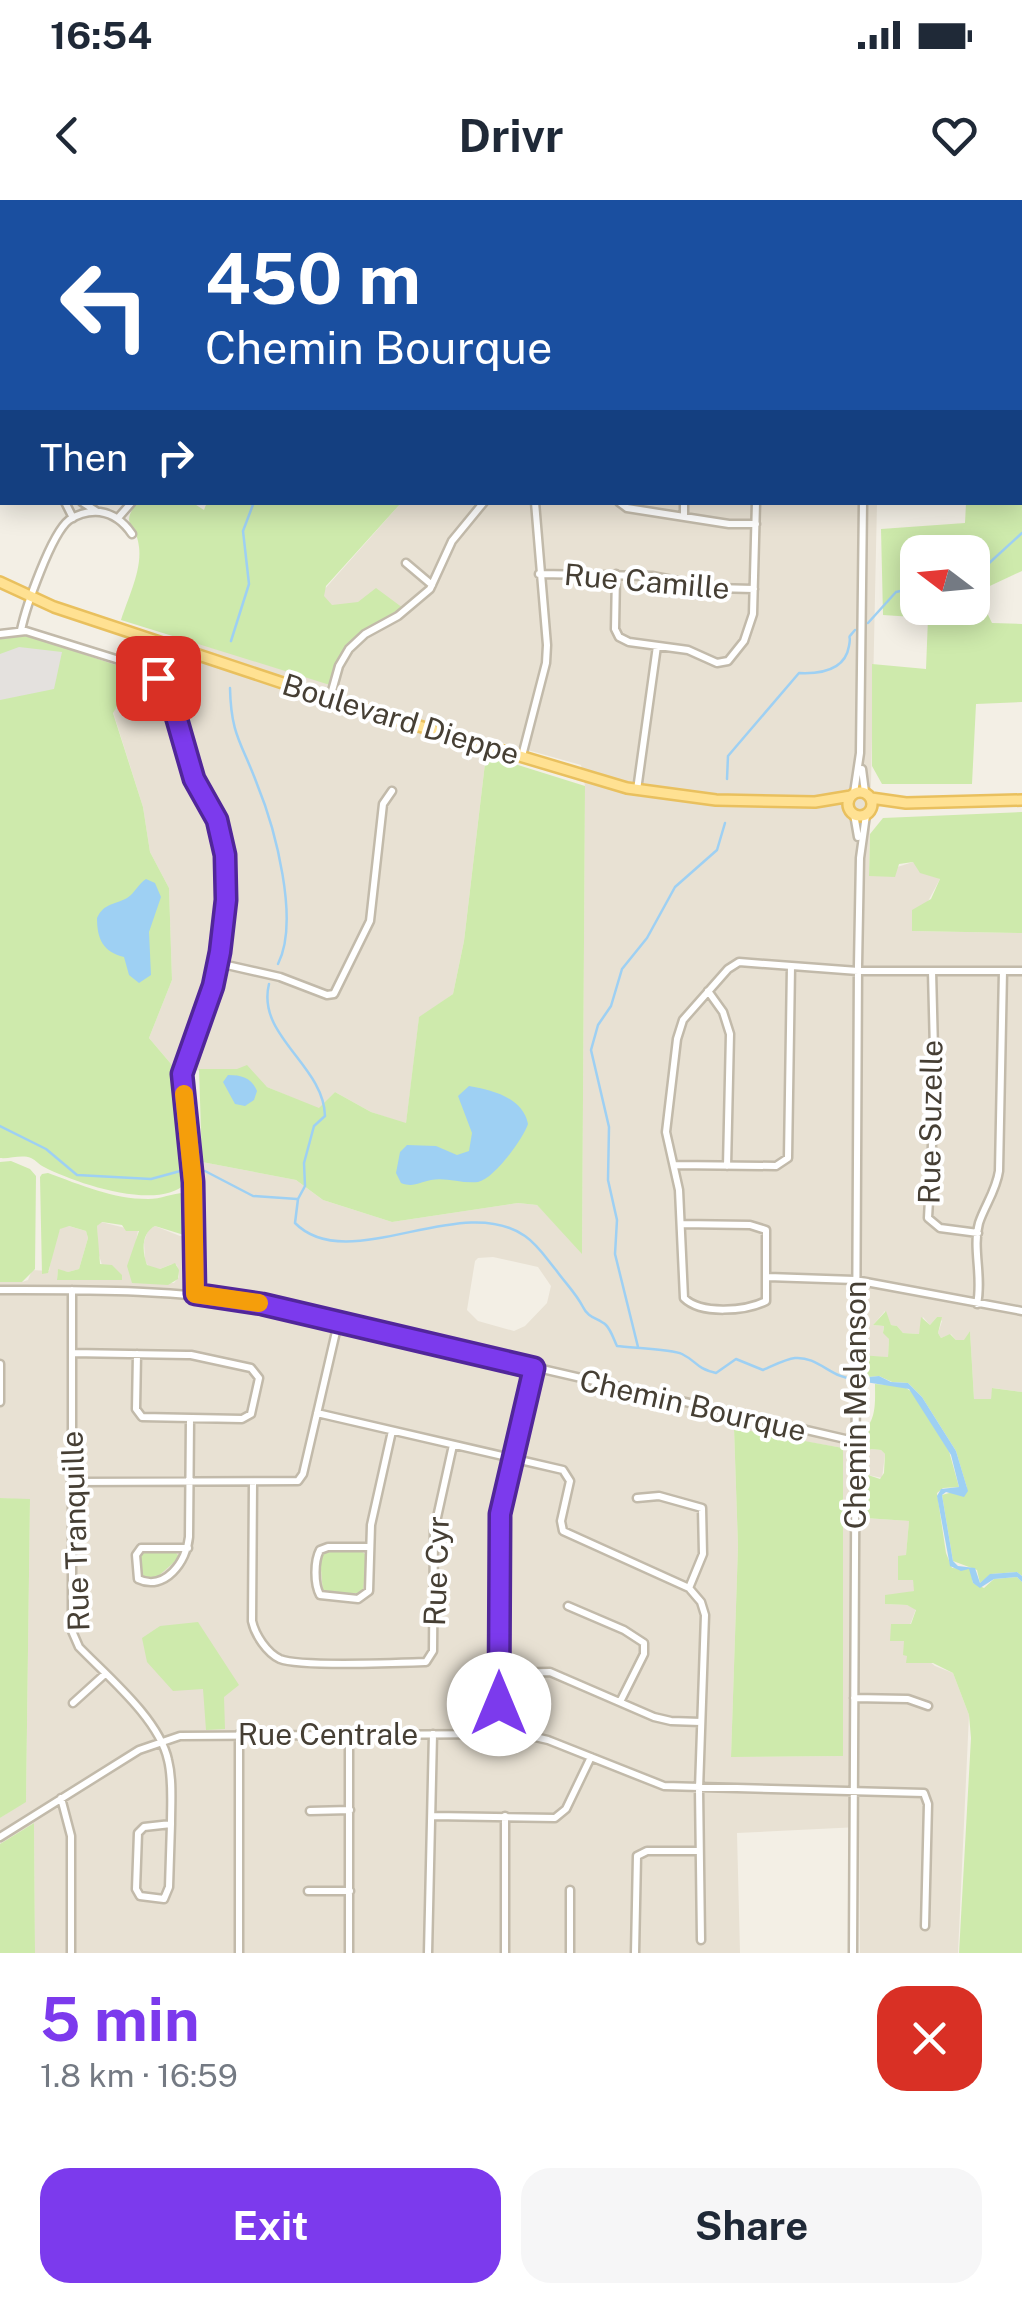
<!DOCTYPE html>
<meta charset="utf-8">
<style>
:root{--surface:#fff;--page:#f6f6f7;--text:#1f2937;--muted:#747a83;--accent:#7c3aed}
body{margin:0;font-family:"Public Sans",sans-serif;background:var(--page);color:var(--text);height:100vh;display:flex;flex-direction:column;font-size:38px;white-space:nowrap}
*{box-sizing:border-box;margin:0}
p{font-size:32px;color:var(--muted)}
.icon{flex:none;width:55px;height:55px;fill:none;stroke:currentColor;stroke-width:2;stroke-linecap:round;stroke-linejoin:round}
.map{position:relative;height:1753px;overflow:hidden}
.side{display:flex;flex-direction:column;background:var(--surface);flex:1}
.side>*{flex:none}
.guide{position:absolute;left:0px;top:0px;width:1022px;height:305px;box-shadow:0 5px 25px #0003;background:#1a4fa0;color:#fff;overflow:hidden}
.needle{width:65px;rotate:286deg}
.controls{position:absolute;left:900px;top:335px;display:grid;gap:20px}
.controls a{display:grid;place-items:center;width:90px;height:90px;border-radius:20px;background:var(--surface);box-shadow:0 5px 25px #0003;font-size:50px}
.pin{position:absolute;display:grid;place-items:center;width:85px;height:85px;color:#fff;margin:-42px;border-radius:20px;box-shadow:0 5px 15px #0006}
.me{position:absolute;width:110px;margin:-55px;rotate:0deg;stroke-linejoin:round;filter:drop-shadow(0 0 8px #0008)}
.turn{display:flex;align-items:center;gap:35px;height:210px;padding:0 40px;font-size:45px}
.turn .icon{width:130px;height:130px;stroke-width:2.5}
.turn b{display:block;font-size:70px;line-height:85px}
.then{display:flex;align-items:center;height:95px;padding:0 40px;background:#0003;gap:20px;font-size:38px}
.round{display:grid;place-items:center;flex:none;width:105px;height:105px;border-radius:30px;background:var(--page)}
.overview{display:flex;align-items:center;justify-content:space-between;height:170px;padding:0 40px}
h1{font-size:60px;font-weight:700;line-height:75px;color:var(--accent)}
.action{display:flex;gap:20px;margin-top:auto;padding:20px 40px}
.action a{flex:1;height:115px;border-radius:30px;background:var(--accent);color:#fff;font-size:40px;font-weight:700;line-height:115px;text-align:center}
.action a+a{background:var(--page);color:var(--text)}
.status{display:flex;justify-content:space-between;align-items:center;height:70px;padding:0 50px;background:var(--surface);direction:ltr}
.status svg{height:28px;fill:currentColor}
header{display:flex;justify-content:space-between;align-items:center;height:130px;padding:0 40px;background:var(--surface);font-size:45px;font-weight:700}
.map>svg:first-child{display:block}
.residential{fill:#e8e1d3;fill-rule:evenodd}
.green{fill:#ceeaac;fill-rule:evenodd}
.parking{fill:#e4e1de}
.water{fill:#9ed0f3}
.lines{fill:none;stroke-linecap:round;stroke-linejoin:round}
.stream{stroke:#9ed0f3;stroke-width:2.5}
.minor-casing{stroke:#c2baaa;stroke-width:11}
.major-casing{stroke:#e9c05e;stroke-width:14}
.minor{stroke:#fff;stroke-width:6}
.major{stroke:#ffe192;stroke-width:9}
.route-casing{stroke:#51269a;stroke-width:25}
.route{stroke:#7c3aed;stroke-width:18}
.slow{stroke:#f59e0b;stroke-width:18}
.labels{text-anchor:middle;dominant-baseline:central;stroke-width:8;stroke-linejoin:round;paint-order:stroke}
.street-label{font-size:30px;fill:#463f34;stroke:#fff}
</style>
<div class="status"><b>16:54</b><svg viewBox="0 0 49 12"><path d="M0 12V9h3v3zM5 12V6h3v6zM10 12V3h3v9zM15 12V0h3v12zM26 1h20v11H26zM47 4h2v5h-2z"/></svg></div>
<header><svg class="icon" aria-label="back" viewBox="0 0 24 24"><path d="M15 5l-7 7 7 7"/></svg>Drivr<svg class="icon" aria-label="heart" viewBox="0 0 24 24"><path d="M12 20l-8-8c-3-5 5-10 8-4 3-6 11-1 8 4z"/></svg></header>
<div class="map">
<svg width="1022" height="1753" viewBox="0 0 1022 1753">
<rect width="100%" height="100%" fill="#f3efe5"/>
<path class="residential" d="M401,303H877L869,676L913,662L940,679L912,731L1022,733V1192L993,1188L991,1199H974L970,1131L965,1140H956L951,1134L941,1138L938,1133L942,1121L937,1117L930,1125L923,1117L919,1134L903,1133L897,1126L891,1125L885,1111L873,1125L884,1126L883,1131L889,1139L888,1157L859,1156V1259L871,1249L881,1250L885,1254L882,1278L868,1275L860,1315L865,1318L909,1321L906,1356H898V1379L913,1380L915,1391L894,1395L886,1404L907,1405L916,1409L904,1441L935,1466L953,1473L969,1515L958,1753H860L859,1627L737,1633L740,1753H35L34,1623L0,1644V1618L26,1601L30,1300L0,1298V1082H22L28,1080L32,1070L49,1071L54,1043L60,1029L65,1025L86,1031L88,1038L79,1069L68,1072L58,1070L57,1079L102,1065L98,1052L97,1026L101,1022L138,1031L134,1051V1083H174L179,1077L177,1065L172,1064L160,1069L149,1068L145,1060L144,1042L148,1030L155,1026L180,1036L197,1037L202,962L296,980L323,1000L392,1022L518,1003L537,1005L582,1052L585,586L581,565L485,538L486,555L464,741L453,794L419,818L406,924L371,912L335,892L319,909L267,887L237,869L177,871L149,838L172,780L169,688L150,652L143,607L113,512L174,435L260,462ZM493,1057L538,1067L551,1086L547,1103L525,1126L514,1131L478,1121L467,1110L475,1061L478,1058ZM734,1229L843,1248V1556L731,1557L738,1346Z"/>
<path class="green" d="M213,0H852L212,2Z
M1022,100V371L977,392L992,423L1022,424V502L976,504L972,584H882L872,566V464L926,469L928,418L883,415L881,329L965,323L966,303L1020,302ZM972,352V408H918V352Z
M207,302L401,303L326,386L324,396L332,405L358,402L376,388L403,408C365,433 344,437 330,485L121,420C128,398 142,370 139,347C137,323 119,326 137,303H193L204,310Z
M23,434L146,475L125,494L113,513L143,607L150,652L169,688L172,780L149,838L177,871L188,962H183L186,983C159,1012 75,983 44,967C39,965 36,960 31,958C22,954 10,959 0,958V439Z
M486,555L585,586L582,1054L537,1005L518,1003L392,1022L323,1000L296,980L202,962L199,869H237L247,865L267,887L319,908L335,892L371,912L406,923L419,817L453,794L464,741Z
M1022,612V733L912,731V710L931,699L940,679L920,673L913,662L899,664L895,677L869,676L870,634L883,618Z
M11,961L30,969L36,976L35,1069L22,1082H0V962Z
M48,973C81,985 113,999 148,999C162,999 174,992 187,993L184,1035L155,1026C141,1033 142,1052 147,1065L160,1069L175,1063L179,1070L178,1079L168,1085L132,1083L127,1066L139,1031H126L122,1025L102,1022L97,1026L100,1064L112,1065L122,1075V1080H57L58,1069L68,1072L79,1069L88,1038L86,1031L69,1026L60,1029L48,1073L42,1074L40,977L42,974Z
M886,1111L891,1125L897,1126L903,1133L919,1134L921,1117L930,1125L937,1117H942L938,1133L941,1138L950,1134L956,1140H964L970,1131L974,1199H991L992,1188L1022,1192V1376L1017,1372L991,1374L980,1383L977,1370L953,1361L942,1295L967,1288L956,1251L922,1197L908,1183L892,1182L879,1176L858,1178L859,1155L888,1157L889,1139L883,1133L884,1126L873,1125Z
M875,1184L903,1186L912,1192L949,1251L959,1287L943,1288L937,1293L946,1353L952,1368L970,1369L973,1383L984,1388L994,1379L1017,1377L1022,1382V1753H959L971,1538L969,1515L953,1473L933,1463H906L907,1456L903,1455L904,1441H890L891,1424H911L916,1410L907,1405L885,1404V1395L914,1391L913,1380H898V1356L906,1355L909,1321L865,1318L860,1315L859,1277L868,1275L880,1279L884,1273L885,1254L881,1250L871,1249L859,1259L862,1232C877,1221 875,1201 875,1184Z
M734,1228L843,1248V1556L731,1557L738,1346Z
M0,1298L30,1299L26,1602L0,1618Z
M144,1351H174L180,1357L156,1378L145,1379C137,1373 138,1358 144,1351Z
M361,1351L366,1355L363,1393H323L320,1358L324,1352Z
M198,1422L239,1485L224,1497L225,1529L206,1530L203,1489L173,1491L147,1462L142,1438L160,1426Z
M34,1623L35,1753H0V1644Z"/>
<path class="parking" d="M19,447L62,452L54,489L0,500V454Z"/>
<path class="water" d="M146,679L155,683L161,697L149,732L151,775L139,783L129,775L124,757C103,752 97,739 97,718C104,703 114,705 127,698C135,693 138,684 146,679Z
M228,875C242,875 252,878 257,891L254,900L245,906L235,904L223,882Z
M469,886C493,890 523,898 528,924C523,939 494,979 478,982C463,984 446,977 431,980C419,982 414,988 401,983L396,973L400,952L407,945L436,946L457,955L469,951L472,933L458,896Z
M879,1176L891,1182L908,1183L922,1197L956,1251L968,1291L964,1297L946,1292L942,1295L953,1361L958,1366L975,1368L980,1383L990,1374L1017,1372L1022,1376V1382L1017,1377L994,1379L980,1388L973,1383L969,1369L961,1371L950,1366L937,1296L941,1289L959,1287L951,1255L909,1189L859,1181V1178Z"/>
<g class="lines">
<path class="stream" d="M307,2L309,0
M972,370L987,365L1022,333
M868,423L896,392L918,387
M231,441L249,384L243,331L254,302
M230,488C231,536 242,543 257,584C275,628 300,721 278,764
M727,579L728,556L799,473C820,474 845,471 849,446C852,431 845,442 855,430
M269,784C256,836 324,865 325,916L314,926L304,963L305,986L298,999L295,1023C348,1077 461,991 525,1036C538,1045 546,1058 556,1070C566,1084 575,1092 583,1107C588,1118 598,1118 606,1125C611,1130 614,1140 617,1146C631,1148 672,1149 682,1154C698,1162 695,1168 716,1173L736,1159L763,1170C773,1166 785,1159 795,1158C818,1156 832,1179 855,1179
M0,926L46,949L77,975L151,979L184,970
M205,971L253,996L297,999
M638,1147L615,1054L617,1020L608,980L609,927L591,850L598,825L611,806L622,769L647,738L675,687L717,650L725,623"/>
<defs>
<path id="minor" d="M162,0L163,2
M865,2V0
M1020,66L1022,65
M0,256L2,257
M65,302L73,318
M82,302L96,311
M619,302L627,308L729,324H756
M684,315V302
M118,318L132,302
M406,363L432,385
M539,374L652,376L714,388L754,389
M616,374L615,429L619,437L629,442L688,450L717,463L728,461L744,441L753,414L756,302
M21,430C26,407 51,334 69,320C78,314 89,311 100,312C114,314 124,322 132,334
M0,434L26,431L132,464L155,476L169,493L193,579L221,632L225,655V700L220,752L213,785L182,874L193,982L188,1093
M330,498L339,466L349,449L365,434L398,416L430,389L452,341L484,302
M522,556L546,463L547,445L535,302
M862,569L865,592
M637,590L657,446
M854,593L860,553L863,302
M854,614L858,637
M218,763L280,777L327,795L334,794L370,721L383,604L392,591
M932,771L935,890L928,1018L940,1028L978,1033
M708,791L723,812L730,834L727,966
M674,965L776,966L788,958L791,766
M681,1024L750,1025L766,1030V1101C746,1111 701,1115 684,1098L679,990L666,932L677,839L683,820L728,769L739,762L858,771H1022
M194,1055L195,1094
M768,1077L855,1080L1022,1111
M0,1090C88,1090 174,1089 261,1104L854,1241
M72,1090V1431L79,1447C108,1477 159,1519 168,1560C173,1580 171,1603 171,1624L169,1687L164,1699L140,1696L136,1689L138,1633L144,1627L171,1624
M977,1104C983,1077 972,1049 979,1023C985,1005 996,991 999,971L1003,771
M72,1153L187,1155H191L251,1168L259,1178L251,1214L242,1219L142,1217L136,1209L137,1154
M0,1164V1202
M317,1213L563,1270L570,1281L561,1321L563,1331L689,1388L701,1402L705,1415L699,1589L701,1740
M71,1282L298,1281L303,1274L338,1123
M253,1283L252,1421C255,1435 267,1453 280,1459C299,1467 400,1463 426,1462L433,1451L434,1331L453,1245
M637,1298L659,1296L702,1308L703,1354L689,1388
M370,1347H328L320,1350C314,1361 314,1384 320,1395L358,1399L369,1391L371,1325L392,1231
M188,1348H141L136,1355L138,1379C165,1392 187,1361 189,1337L190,1219
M568,1406L624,1430L644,1443V1454L621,1500
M499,1473L550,1472L654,1517L671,1521L701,1522
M854,1498L908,1499L928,1506
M73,1503L105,1474
M239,1534V1753
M499,1534L500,1319L534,1169
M61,1598L71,1636V1753
M310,1611L350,1610
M433,1616L555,1618L566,1609L591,1557
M0,1637L139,1550L180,1536L522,1534L548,1540L664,1586L924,1593L928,1604L925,1726
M570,1690V1753
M308,1691H350
M349,1753V1534
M428,1753L433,1534
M505,1753V1616
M635,1753L637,1656L647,1651H699
M853,1753L858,765L860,658L866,615"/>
<path id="major" d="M0,382L54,407L352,506L627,588L716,600L815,602L851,596
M848 604a12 12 0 1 1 24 0a12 12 0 1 1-24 0Z
M871,598L906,603L1022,600"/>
</defs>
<use href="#minor" class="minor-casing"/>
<use href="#major" class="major-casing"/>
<use href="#minor" class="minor"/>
<use href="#major" class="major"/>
</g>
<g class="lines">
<defs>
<path id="route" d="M158,478L171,499L194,579L217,620L225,655L226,700L220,752L213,786L182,874L193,982L195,1094L262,1104L534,1168L500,1314L499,1504"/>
</defs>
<use href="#route" class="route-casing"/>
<use href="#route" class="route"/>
<path class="slow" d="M184,894L193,982L195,1094L259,1103"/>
</g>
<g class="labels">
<g class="street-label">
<text transform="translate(647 381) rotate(5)">Rue Camille</text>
<text transform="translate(401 519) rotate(17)">Boulevard Dieppe</text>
<text transform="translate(930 922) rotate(-89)">Rue Suzelle</text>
<text transform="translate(693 1205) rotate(13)">Chemin Bourque</text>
<text transform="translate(855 1205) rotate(-90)">Chemin Melanson</text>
<text transform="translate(75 1331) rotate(-92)">Rue Tranquille</text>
<text transform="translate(436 1371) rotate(-88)">Rue Cyr</text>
<text x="328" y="1534">Rue Centrale</text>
</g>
</g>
</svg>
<div class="controls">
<a><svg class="needle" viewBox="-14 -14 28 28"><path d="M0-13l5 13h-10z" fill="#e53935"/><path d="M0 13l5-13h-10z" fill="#747a83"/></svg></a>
</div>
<div class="pin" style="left:158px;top:478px;background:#d93025"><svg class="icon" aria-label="arrive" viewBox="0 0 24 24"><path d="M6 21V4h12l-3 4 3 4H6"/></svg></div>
<svg class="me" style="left:499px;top:1504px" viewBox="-20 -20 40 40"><circle r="19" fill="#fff"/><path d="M0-13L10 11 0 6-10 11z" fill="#7c3aed"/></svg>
<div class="guide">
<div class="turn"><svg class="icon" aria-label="left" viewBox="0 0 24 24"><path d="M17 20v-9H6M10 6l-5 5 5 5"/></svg><div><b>450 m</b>Chemin Bourque</div></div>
<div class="then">Then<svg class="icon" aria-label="right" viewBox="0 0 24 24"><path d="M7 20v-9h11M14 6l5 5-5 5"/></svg></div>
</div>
</div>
<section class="side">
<div class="overview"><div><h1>5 min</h1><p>1.8 km · 16:59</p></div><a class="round" style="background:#d93025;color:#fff"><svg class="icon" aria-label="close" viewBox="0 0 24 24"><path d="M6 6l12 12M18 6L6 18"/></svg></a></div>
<div class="action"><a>Exit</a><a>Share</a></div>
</section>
